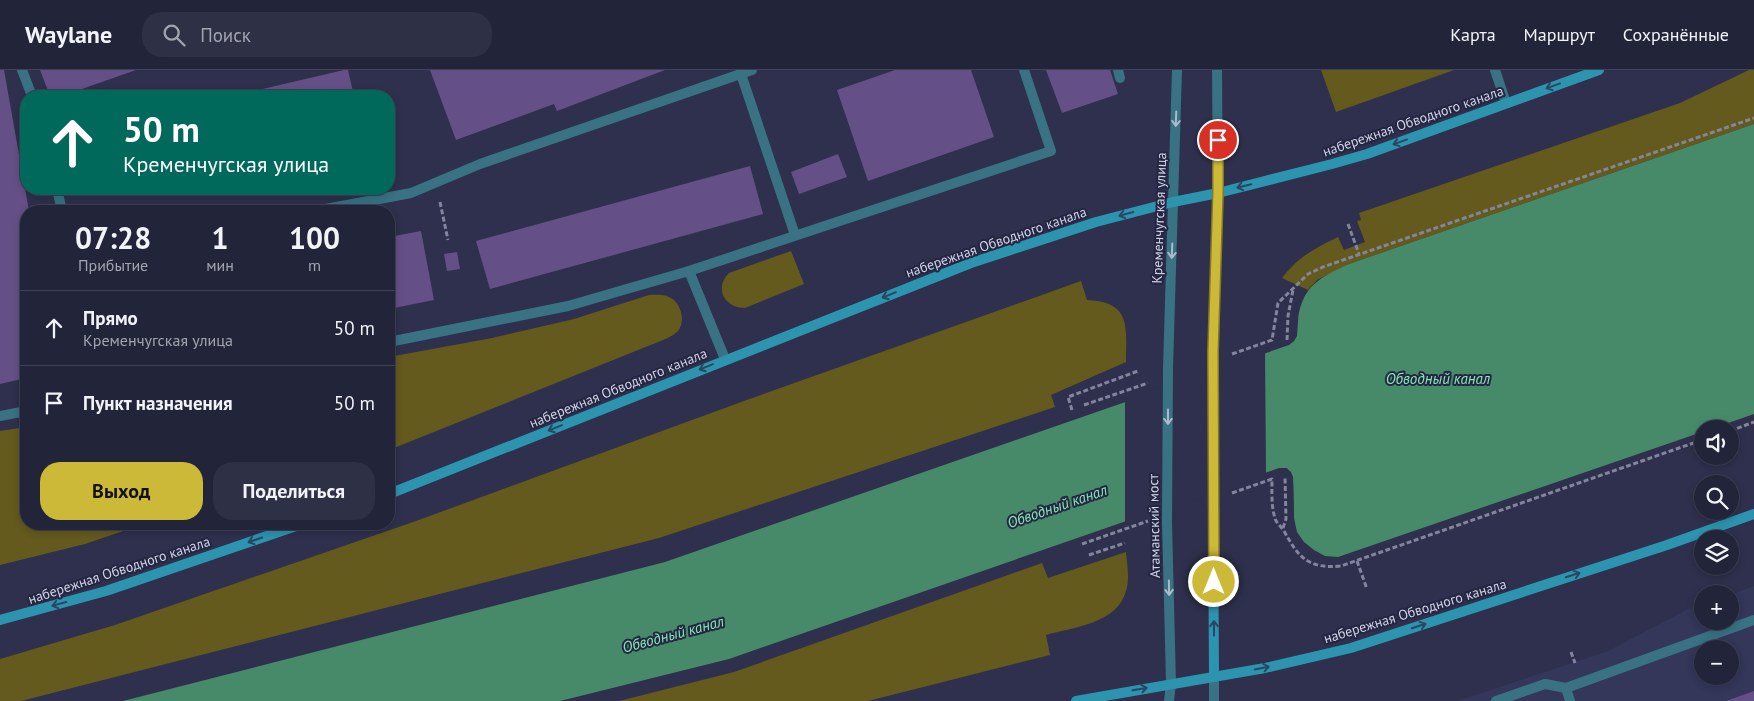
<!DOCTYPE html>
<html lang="ru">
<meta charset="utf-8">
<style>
:root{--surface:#22243a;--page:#2e3045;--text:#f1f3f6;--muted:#a2a4af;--line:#3f4154;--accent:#cdb938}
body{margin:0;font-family:"PT Sans",sans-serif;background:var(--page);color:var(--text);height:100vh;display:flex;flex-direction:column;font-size:19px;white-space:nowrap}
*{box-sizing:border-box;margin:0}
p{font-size:16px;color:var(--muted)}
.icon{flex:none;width:28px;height:28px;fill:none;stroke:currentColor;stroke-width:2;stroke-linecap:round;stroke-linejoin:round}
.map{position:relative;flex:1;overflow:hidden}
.details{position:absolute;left:20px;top:135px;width:375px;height:325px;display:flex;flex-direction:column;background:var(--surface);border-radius:20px;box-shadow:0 2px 8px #0003,0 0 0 1px var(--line)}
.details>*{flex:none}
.top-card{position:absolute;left:20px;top:20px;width:375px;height:105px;border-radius:20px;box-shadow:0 2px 8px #0003,0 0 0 1px var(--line);background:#00695c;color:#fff;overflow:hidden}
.buttons{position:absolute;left:1694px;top:350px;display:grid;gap:10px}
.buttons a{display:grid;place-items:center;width:45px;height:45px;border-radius:50%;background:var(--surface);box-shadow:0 2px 8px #0003,0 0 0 1px var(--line);font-size:25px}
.pin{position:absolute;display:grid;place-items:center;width:42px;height:42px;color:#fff;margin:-21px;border:2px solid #fff;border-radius:50%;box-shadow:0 1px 5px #0007}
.me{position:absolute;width:55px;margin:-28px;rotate:0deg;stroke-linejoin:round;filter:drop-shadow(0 0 4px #0008)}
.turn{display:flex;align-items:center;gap:18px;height:105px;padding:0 20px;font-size:22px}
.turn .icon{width:65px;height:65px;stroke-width:2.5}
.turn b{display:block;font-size:35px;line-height:42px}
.eta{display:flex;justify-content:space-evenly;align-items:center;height:85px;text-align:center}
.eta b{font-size:30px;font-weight:600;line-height:35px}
.cta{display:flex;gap:10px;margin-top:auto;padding:10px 20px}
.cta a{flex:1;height:58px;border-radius:20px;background:var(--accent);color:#111;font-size:20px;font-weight:600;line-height:58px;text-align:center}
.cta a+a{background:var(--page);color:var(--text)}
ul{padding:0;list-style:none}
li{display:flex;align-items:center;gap:15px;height:75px;padding:0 20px;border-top:1px solid var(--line)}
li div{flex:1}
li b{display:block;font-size:19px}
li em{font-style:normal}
header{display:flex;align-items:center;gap:30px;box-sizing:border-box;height:70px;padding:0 25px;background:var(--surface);border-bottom:1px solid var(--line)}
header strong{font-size:24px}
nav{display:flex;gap:28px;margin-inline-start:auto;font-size:18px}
.search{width:350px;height:45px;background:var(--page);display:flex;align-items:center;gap:12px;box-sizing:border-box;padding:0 18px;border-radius:20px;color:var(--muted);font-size:19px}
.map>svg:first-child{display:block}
.built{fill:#34365a;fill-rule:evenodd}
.green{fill:#645a1d}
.water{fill:#478a69}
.pier{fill:#2e304d}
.building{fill:#645086}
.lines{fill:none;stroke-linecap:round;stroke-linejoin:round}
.path{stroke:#83859c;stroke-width:3;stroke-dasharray:5 2.5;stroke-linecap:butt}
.service{stroke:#387283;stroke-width:10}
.minor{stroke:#387283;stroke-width:10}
.tertiary{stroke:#387283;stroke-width:10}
.secondary{stroke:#2d94b0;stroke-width:10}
.tertiary-bridge{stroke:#387283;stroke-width:10}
.secondary-bridge{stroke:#2d94b0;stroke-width:10}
.oneway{stroke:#274763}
.oneway2{stroke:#abbbcd}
.route-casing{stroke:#857824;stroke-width:12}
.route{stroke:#cdb938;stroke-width:9}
.labels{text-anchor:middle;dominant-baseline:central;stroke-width:4;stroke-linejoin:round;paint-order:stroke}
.street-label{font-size:14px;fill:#d1d3e6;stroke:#242642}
.water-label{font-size:15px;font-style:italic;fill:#86e7b5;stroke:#242642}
</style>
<header>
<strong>Waylane</strong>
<div class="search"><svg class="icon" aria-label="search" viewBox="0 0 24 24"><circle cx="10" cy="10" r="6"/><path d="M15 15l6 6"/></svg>Поиск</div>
<nav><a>Карта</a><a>Маршрут</a><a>Сохранённые</a></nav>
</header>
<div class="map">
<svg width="1754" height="631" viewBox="0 0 1754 631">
<rect width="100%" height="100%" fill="#2e304d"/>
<path class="built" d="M1754,516V631H1457L1608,581L1688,539L1702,534V551H1730V525ZM1702,579H1730V606H1702Z"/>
<path class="green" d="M1321,0H1454L1336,42Z
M1749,0H1754V54L1349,194L1317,210L1308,220L1282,208C1299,186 1314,179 1338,167L1344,180L1365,172L1357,151L1361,150L1359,143L1680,33Z
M791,181L804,214L745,238C724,238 714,218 729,203Z
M1081,211L1087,230C1132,232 1126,257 1126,292L1051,325L1055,337L659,468L21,631H0V589L115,555L416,451L744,331Z
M649,225C656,225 663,224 669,227C681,232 686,251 678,261C675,264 671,266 668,268L389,380V287L492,268L574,249Z
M26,357V454H144L85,474L0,495V361Z
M1126,482C1127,494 1130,509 1126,521C1117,554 1073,557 1046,565L1050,585L868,631H619L734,602L1042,493L1048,508Z"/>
<path class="water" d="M1754,54V344L1711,359H1702V362L1338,487L1325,486L1314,480L1304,472L1297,462L1294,448L1293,407L1287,398H1279L729,589L560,631H123L665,492L1289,275L1294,271C1301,224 1304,214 1349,194Z"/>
<path class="pier" d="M1297,237H1299L1297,266L1294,271L1279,278V275L1292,269Z
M1265,280L1266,405L1125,455V329Z
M1279,398H1286L1291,402L1293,407L1294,448L1291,449V408L1289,403L1286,401H1279Z"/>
<path class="building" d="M0,0H4L29,141H26V308L0,314Z
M40,0H136L62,26H50Z
M344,0H348L354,26H233Z
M430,0H665L557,41L554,34L456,70Z
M895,0H971L994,67L868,111L837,20Z
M1046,0H1110L1118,24L1062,43Z
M838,84L847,107L799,124L791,102Z
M750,96L763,144L490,219L476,171Z
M421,161L434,230L389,239V167Z
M457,182L460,199L447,201L444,184Z
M1754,621V631H1726Z"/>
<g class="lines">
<path class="path" d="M440,132L448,170
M1348,154L1359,184
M1287,270L1288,246L1293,220
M1232,284L1272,270L1278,233L1308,204L1323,197L1754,48
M1084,335L1148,313
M1072,340L1068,327L1138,301
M1730,361L1754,352
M1232,423L1272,409C1272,422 1271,436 1275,448C1276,453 1281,456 1284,461C1299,488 1308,499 1341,496L1702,370
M1283,458L1286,449L1285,407
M1082,474L1148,451
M1089,485L1125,473
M1357,491L1367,519
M1571,582L1575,593"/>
<path class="service" d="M22,0L32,26
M1118,0L1120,8
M1495,0L1506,33
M741,4L795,165
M57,119L62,141
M315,141L411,123L480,94L752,0
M689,201L1051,81L1024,0
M1496,631L1545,614L1566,618
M1570,631L1566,618L1754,550"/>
<path class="minor" d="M389,272L568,236L689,201L725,289
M0,346L26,341
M1169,631L1171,613"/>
<path class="tertiary" d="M1217,0L1218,123
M1168,298L1177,0
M1167,452L1171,613
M1214,631V606"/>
<path class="secondary" d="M1213,283L1218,123
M389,424L971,193L1096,152L1173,132L1218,123L1332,94L1367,84L1599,0
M1213,437L1214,606
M0,550L106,521L302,454
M1076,631L1265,598L1351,578L1667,475L1754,444"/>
<path class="tertiary-bridge" d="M1167,452L1168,298"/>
<path class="secondary-bridge" d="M1213,283V437"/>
</g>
<defs><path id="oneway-shaft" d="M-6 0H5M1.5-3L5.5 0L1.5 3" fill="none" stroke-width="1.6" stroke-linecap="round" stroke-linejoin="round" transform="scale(1.25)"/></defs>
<g class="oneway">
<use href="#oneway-shaft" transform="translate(1553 16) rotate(160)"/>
<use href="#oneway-shaft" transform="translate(1400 72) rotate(160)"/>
<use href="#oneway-shaft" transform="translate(1244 116) rotate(166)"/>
<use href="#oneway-shaft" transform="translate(1126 144) rotate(165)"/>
<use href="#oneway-shaft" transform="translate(889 225) rotate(158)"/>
<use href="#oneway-shaft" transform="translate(706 297) rotate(158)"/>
<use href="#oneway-shaft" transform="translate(555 358) rotate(158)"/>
<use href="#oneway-shaft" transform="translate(255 470) rotate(161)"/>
<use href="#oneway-shaft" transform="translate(1573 505) rotate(-18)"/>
<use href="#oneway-shaft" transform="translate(59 534) rotate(165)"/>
<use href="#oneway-shaft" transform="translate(1419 556) rotate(-18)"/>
<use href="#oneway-shaft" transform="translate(1214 558) rotate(-90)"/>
<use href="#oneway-shaft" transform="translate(1262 598) rotate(-11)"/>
<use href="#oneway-shaft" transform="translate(1140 619) rotate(-10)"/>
</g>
<g class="oneway2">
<use href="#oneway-shaft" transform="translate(1176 49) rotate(92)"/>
<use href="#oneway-shaft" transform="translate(1172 181) rotate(92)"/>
<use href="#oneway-shaft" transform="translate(1168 347) rotate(90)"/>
<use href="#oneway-shaft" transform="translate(1169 518) rotate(89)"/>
</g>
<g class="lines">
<defs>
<path id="route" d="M1214,512L1213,282L1218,122V70"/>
</defs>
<use href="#route" class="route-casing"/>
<use href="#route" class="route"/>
</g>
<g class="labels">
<g class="street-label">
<text transform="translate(1413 51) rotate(-19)">набережная Обводного канала</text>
<text transform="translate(1159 148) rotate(-88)">Кременчугская улица</text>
<text transform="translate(996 172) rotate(-19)">набережная Обводного канала</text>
<text transform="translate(618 318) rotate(-22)">набережная Обводного канала</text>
<text transform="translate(1154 456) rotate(-91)">Атаманский мост</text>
<text transform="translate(119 500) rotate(-18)">набережная Обводного канала</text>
<text transform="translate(1415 541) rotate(-17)">набережная Обводного канала</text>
</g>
<g class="water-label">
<text x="1438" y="308">Обводный канал</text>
<text transform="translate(1057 436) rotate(-19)">Обводный канал</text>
<text transform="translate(673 564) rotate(-15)">Обводный канал</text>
</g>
</g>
</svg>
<div class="buttons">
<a><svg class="icon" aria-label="sound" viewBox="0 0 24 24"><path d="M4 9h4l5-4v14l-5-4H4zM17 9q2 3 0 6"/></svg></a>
<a><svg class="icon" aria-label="search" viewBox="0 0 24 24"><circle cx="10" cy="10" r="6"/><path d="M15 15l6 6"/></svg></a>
<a><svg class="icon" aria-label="layers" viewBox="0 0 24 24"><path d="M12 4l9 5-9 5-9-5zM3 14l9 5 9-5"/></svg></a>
<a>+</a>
<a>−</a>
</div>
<div class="pin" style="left:1218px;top:70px;background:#d93025"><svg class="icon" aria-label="arrive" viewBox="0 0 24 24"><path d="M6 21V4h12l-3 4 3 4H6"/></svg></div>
<svg class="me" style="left:1214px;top:512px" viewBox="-20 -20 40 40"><circle r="17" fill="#cdb938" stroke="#fff" stroke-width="3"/><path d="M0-11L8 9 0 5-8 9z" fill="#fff"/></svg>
<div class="top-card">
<div class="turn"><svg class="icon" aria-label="ahead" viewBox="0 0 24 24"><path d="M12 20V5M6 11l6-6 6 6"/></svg><div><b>50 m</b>Кременчугская улица</div></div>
</div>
<section class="details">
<div class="eta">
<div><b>07:28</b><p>Прибытие</p></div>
<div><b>1</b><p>мин</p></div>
<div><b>100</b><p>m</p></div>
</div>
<ul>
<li><svg class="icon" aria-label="ahead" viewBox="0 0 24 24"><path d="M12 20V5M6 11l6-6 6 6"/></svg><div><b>Прямо</b><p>Кременчугская улица</p></div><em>50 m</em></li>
<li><svg class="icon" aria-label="arrive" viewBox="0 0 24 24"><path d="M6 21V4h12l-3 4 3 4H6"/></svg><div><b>Пункт назначения</b></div><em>50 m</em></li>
</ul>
<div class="cta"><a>Выход</a><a>Поделиться</a></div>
</section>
</div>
